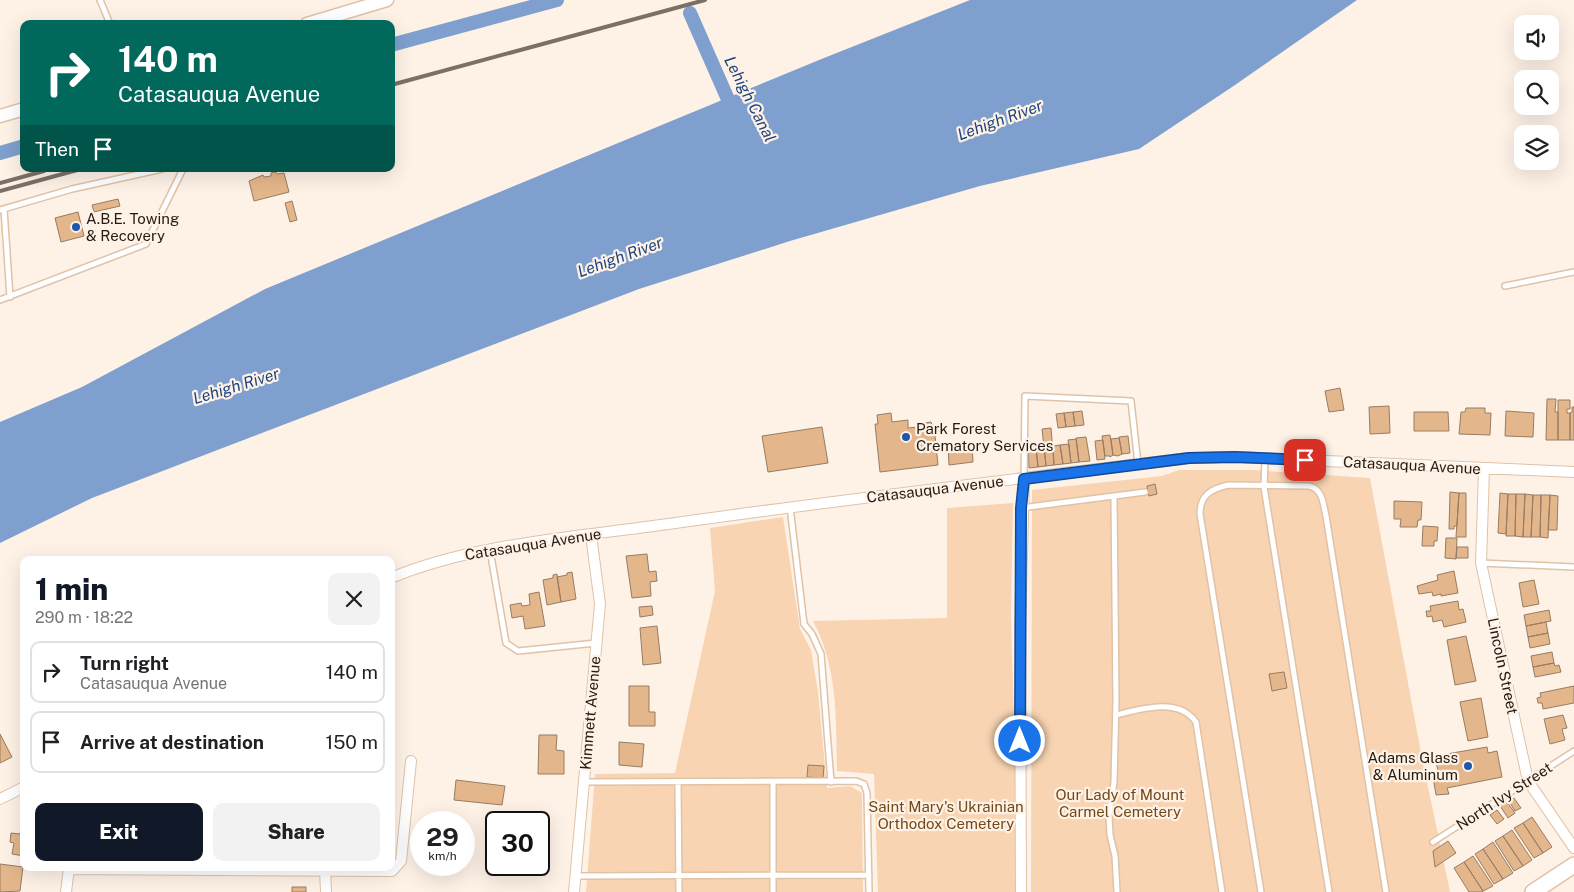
<!DOCTYPE html>
<meta charset="utf-8">
<style>
:root{--surface:#fff;--page:#f2f2f2;--text:#202124;--muted:#757577;--line:#e0e0e0;--accent:#111827}
body{margin:0;font-family:"Public Sans",sans-serif;background:var(--page);color:var(--text);height:100vh;display:flex;flex-direction:column;font-size:19px;white-space:nowrap}
*{box-sizing:border-box;margin:0}
p{font-size:16px;color:var(--muted)}
.icon{flex:none;width:28px;height:28px;fill:none;stroke:currentColor;stroke-width:2;stroke-linecap:round;stroke-linejoin:round}
.map{position:relative;flex:1;overflow:hidden}
.details{position:absolute;left:20px;top:556px;width:375px;height:315px;display:flex;flex-direction:column;background:var(--surface);border-radius:10px;box-shadow:0 5px 20px #0002}
.details>*{flex:none}
.guide{position:absolute;left:20px;top:20px;width:375px;height:152px;border-radius:10px;box-shadow:0 5px 20px #0002;background:#00695c;color:#fff;overflow:hidden}
.buttons{position:absolute;left:1514px;top:15px;display:grid;gap:10px}
.buttons a{display:grid;place-items:center;width:45px;height:45px;border-radius:10px;background:var(--surface);box-shadow:0 5px 20px #0002;font-size:25px}
.speed{position:absolute;left:410px;top:811px;display:flex;gap:10px;font-size:25px;font-weight:700;text-align:center}
.speed>*{display:grid;place-content:center;width:65px;height:65px;border-radius:50%;background:var(--surface);box-shadow:0 5px 20px #0002;line-height:1}
.speed small{font-size:12px;font-weight:400}
.speed .limit{border:2px solid #111;border-radius:8px;background:#fff;color:#111}
.pin{position:absolute;display:grid;place-items:center;width:42px;height:42px;color:#fff;margin:-21px;border-radius:10px;box-shadow:0 2px 8px #0006}
.me{position:absolute;width:55px;margin:-28px;rotate:0deg;stroke-linejoin:round;filter:drop-shadow(0 0 4px #0008)}
.turn{display:flex;align-items:center;gap:18px;height:105px;padding:0 15px;font-size:22px}
.turn .icon{width:65px;height:65px;stroke-width:2.5}
.turn b{display:block;font-size:35px;line-height:42px}
.then{display:flex;align-items:center;height:48px;padding:0 15px;background:#0003;gap:10px;font-size:19px}
.round{display:grid;place-items:center;flex:none;width:52px;height:52px;border-radius:10px;background:var(--page)}
.head{display:flex;align-items:center;justify-content:space-between;height:85px;padding:0 15px}
h1{font-size:30px;font-weight:800;line-height:38px;color:var(--accent)}
.button{display:flex;gap:10px;margin-top:auto;padding:10px 15px}
.button a{flex:1;height:58px;border-radius:10px;background:var(--accent);color:#fff;font-size:20px;font-weight:800;line-height:58px;text-align:center}
.button a+a{background:var(--page);color:var(--text)}
ul{padding:0;list-style:none}
li{display:flex;align-items:center;gap:15px;height:62px;margin:0 10px 8px;padding:0 5px;border:2px solid var(--line);border-radius:10px}
li div{flex:1}
li b{display:block;font-size:19px}
li em{font-style:normal}
.map>svg:first-child{display:block}
.green{fill:#f8d4b2}
.water{fill:#7f9fce}
.lines{fill:none;stroke-linecap:round;stroke-linejoin:round}
.canal{stroke:#7f9fce;stroke-width:14}
.building{fill:#e4b68b;stroke:#977c62}
.service-casing{stroke:#e0c2a7;stroke-width:8}
.minor-casing{stroke:#e0c2a7;stroke-width:12}
.tertiary-casing{stroke:#e0c2a7;stroke-width:15}
.secondary-casing{stroke:#e0c2a7;stroke-width:18}
.service{stroke:#fff;stroke-width:5}
.minor{stroke:#fff;stroke-width:10}
.tertiary{stroke:#fff;stroke-width:12}
.secondary{stroke:#fff;stroke-width:15}
.rail{stroke:#7b7066;stroke-width:4}
.route-casing{stroke:#114b97;stroke-width:12}
.route{stroke:#1a73e8;stroke-width:9}
.poi-dot{fill:#1f58aa;stroke:#fef2e7;stroke-width:2}
.labels{text-anchor:middle;dominant-baseline:central;stroke-width:4.5;stroke-linejoin:round;paint-order:stroke}
.poi-label{font-size:15px;fill:#251a10;stroke:#fef2e7;text-anchor:start}
.street-label{font-size:15px;fill:#251a10;stroke:#fef2e7}
.park-label{font-size:15px;fill:#744817;stroke:#fef2e7}
.water-label{font-size:16px;font-style:italic;fill:#1d457f;stroke:#fef2e7}
</style>
<div class="map">
<svg width="1574" height="892" viewBox="0 0 1574 892">
<rect width="100%" height="100%" fill="#fef2e7"/>
<path class="green" d="M1179,470H1252L1370,478L1421,753L1450,892H1031L1032,490L1162,476Z
M1013,503L1011,616L1018,855L1015,892H878L874,774L837,771C836,720 838,667 813,621L947,618V508Z
M783,517L800,629L811,650L818,692L827,788L850,786L862,793L863,892H586L595,774L675,773L715,591L710,528Z"/>
<path class="water" d="M970,0H1357L1235,85L1139,149L980,186L790,241L639,289L92,498L0,543V422L82,387L265,289L824,58Z"/>
<g class="lines">
<path class="canal" d="M690,13L734,113
M391,45L557,0
M0,153L24,146"/>
</g>
<path class="building" d="M276,172L277,174L284,173L289,192L254,201L249,181L263,175L264,177L271,176V173Z
M118,199L120,206L94,212L92,205Z
M292,201L297,220L290,222L285,203Z
M78,212L84,236L61,242L55,218Z
M1340,388L1344,410L1329,412L1325,391Z
M1547,399H1556L1555,412H1558V440H1546Z
M1558,400H1570V409H1567V413H1570V440H1558Z
M1389,406L1390,433L1370,434L1369,407Z
M1572,407H1574V440H1570V413L1572,412Z
M1466,408H1485V413H1491L1490,435L1459,434L1461,412H1465Z
M1082,411L1084,425L1075,426L1073,412Z
M1506,411L1534,413L1533,437L1505,436Z
M1073,412L1075,426L1066,427L1064,413Z
M1414,412H1448L1449,431H1414Z
M891,413L892,422L908,420V428L918,427L917,424L931,422L932,425H934L938,465L880,472L875,424H878L877,415Z
M1064,413L1066,427L1058,428L1056,414Z
M822,427L828,463L768,472L762,436Z
M1051,428L1054,465L1046,466L1042,429Z
M1110,435L1113,455L1110,457V456H1105L1102,436Z
M1128,436L1130,453L1122,454L1119,437Z
M1086,437L1090,461L1079,462L1076,438Z
M1119,438L1122,454L1118,456L1113,455L1111,439Z
M1076,439L1079,462L1071,463L1068,440Z
M1103,440L1105,459L1097,460L1095,441Z
M1035,442L1038,467L1029,468L1028,443Z
M972,443L973,462L949,465L948,445Z
M1069,444L1071,463L1063,464L1060,445Z
M1060,445L1063,464L1054,465L1053,446Z
M1044,446L1046,466L1038,467L1036,447Z
M1155,484L1157,494L1149,496L1147,486Z
M1450,492L1459,493L1457,526H1454V529H1449Z
M1459,493H1466V537H1456Z
M1500,493L1508,494L1506,534L1498,533Z
M1508,494H1516L1515,536H1506Z
M1516,494H1525L1523,537L1515,536Z
M1525,494L1533,495L1531,537H1523Z
M1533,495H1541L1540,537H1531Z
M1541,495H1550L1548,538L1540,537Z
M1550,495L1558,496L1557,530H1548Z
M1394,501L1422,502L1421,520H1418L1417,527H1400L1401,519H1394Z
M1423,526L1438,527L1437,541H1434V546H1422Z
M1446,538H1457L1456,559L1445,558Z
M1457,547H1468V558H1456Z
M647,554L649,572L656,571L657,581L650,582L651,596L632,598L626,556Z
M1454,571L1458,593L1441,596V594L1433,596L1432,592L1419,594L1417,586L1438,580L1437,575Z
M572,572L576,599L561,602L557,577L567,575V573Z
M557,574L561,602L547,605L543,580L553,578V575Z
M1534,580L1539,604L1523,607L1519,583Z
M539,592L545,626L525,629L523,616L512,618L510,605L521,603L522,606L530,605L529,594Z
M1458,601L1459,610L1463,609L1466,622L1444,627L1442,620L1433,622L1432,616L1427,617L1426,611H1431L1430,606Z
M652,606L653,615L640,617L639,607Z
M1549,610L1551,621L1526,626L1524,615Z
M1546,622L1548,633L1528,637L1526,626Z
M657,626L661,663L643,665L640,628Z
M1548,633L1550,644L1530,648L1528,637Z
M1466,636L1476,681L1455,685L1447,640Z
M1552,652L1554,663L1533,667L1531,656Z
M1554,663L1555,666L1559,665L1561,672L1535,677L1533,667Z
M1284,672L1287,688L1272,691L1269,674Z
M629,686H649V712H655V726H629Z
M1574,686V703L1543,709L1542,703H1538L1537,698L1541,697L1540,693Z
M1481,698L1488,737L1468,741L1460,702Z
M1563,715L1567,728L1562,729L1565,740L1550,744L1544,719Z
M0,734L12,757L0,763Z
M539,735H557L556,750L564,751V774H538Z
M619,742L644,744L642,767L619,765Z
M1487,747L1488,753L1497,751L1502,777L1447,788L1449,794L1436,795L1433,777L1439,776L1435,756Z
M808,765L824,766L823,778L807,777Z
M456,780L505,786L502,805L454,800Z
M1514,798L1521,808L1515,811L1509,801Z
M1507,802L1515,813L1508,818L1500,806Z
M1497,810L1504,819L1497,824L1490,815Z
M1532,817L1552,847L1543,853L1523,823Z
M1523,823L1543,853L1534,858L1514,828Z
M21,827L24,828V856L12,854L14,843L10,842L11,833L20,834Z
M1512,830L1532,860L1523,866L1503,836Z
M539,835H545L539,871L523,870L524,865H539Z
M1503,836L1523,866L1514,871L1495,841Z
M1448,841L1456,853L1435,867L1433,851Z
M1493,842L1513,873L1503,879L1483,849Z
M1483,849L1503,879L1494,884L1475,854Z
M1473,856L1493,886L1483,891L1464,862Z
M1464,862L1483,891L1482,892H1469L1454,868Z
M0,864L23,867L20,891L0,892Z
M292,887H306V892H292Z"/>
<g class="lines">
<defs>
<path id="service" d="M100,0L110,24
M4,209L10,297
M0,210L72,189L162,169
M1505,286L1574,272
M0,300L146,244L183,169
M1265,459L1264,487L1329,892
M1024,479L1025,396L1131,401L1138,464
M1114,496L1116,700L1114,782L1109,815L1110,835L1115,856L1117,892
M790,507L804,624L812,634L821,654L831,782
M1021,508L1145,492
M490,550L506,643L518,651L596,643
M1481,563L1574,567
M1116,715C1141,709 1178,697 1196,722L1222,892
M584,782L856,781L864,784L867,793L869,892
M678,782L679,892
M773,782V892
M1433,842L1574,751
M576,876L869,875
M1261,892L1200,514C1200,495 1211,489 1228,485L1309,486C1323,489 1323,504 1326,516L1386,892"/>
<path id="minor" d="M1484,469L1481,563L1528,781L1574,848
M391,578C472,544 575,537 661,525C837,500 1013,479 1189,458L1235,457L1574,472
M0,799L24,787
M69,869L392,871L401,861L411,761
M325,870L326,892
M66,892L69,868
M574,892L600,604L591,535
M1021,892L1020,628L1024,479"/>
<path id="tertiary" d="M307,24L387,0
M0,116L24,109"/>
<path id="secondary" d="M1533,892L1574,865"/>
</defs>
<use href="#service" class="service-casing"/>
<use href="#minor" class="minor-casing"/>
<use href="#tertiary" class="tertiary-casing"/>
<use href="#secondary" class="secondary-casing"/>
<use href="#service" class="service"/>
<use href="#minor" class="minor"/>
<use href="#tertiary" class="tertiary"/>
<use href="#secondary" class="secondary"/>
<path class="rail" d="M391,85L705,0
M0,183L44,171
M0,191L81,169"/>
</g>
<g class="lines">
<defs>
<path id="route" d="M1020,741L1021,508L1024,479L1189,458L1235,457L1305,460"/>
</defs>
<use href="#route" class="route-casing"/>
<use href="#route" class="route"/>
</g>
<g class="poi-dot">
<circle cx="76" cy="227" r="5"/>
<circle cx="906" cy="437" r="5"/>
<circle cx="1468" cy="766" r="5"/>
</g>
<g class="labels">
<g class="poi-label">
<text x="86" y="218">A.B.E. Towing<tspan x="86" dy="17">&amp; Recovery</tspan></text>
<text x="916" y="428">Park Forest<tspan x="916" dy="17">Crematory Services</tspan></text>
<text x="1458" y="757" text-anchor="end">Adams Glass<tspan x="1458" dy="17">&amp; Aluminum</tspan></text>
</g>
<g class="street-label">
<text transform="translate(1412 465) rotate(3)">Catasauqua Avenue</text>
<text transform="translate(935 489) rotate(-7)">Catasauqua Avenue</text>
<text transform="translate(533 544) rotate(-9)">Catasauqua Avenue</text>
<text transform="translate(1503 666) rotate(78)">Lincoln Street</text>
<text transform="translate(590 713) rotate(-85)">Kimmett Avenue</text>
<text transform="translate(1504 796) rotate(-33)">North Ivy Street</text>
</g>
<g class="park-label">
<text x="1120" y="794">Our Lady of Mount<tspan x="1120" dy="17">Carmel Cemetery</tspan></text>
<text x="946" y="806">Saint Mary's Ukrainian<tspan x="946" dy="17">Orthodox Cemetery</tspan></text>
</g>
<g class="water-label">
<text transform="translate(750 99) rotate(63)">Lehigh Canal</text>
<text transform="translate(1000 120) rotate(-20)">Lehigh River</text>
<text transform="translate(620 257) rotate(-20)">Lehigh River</text>
<text transform="translate(236 386) rotate(-17)">Lehigh River</text>
</g>
</g>
</svg>
<div class="buttons">
<a><svg class="icon" aria-label="sound" viewBox="0 0 24 24"><path d="M4 9h4l5-4v14l-5-4H4zM17 9q2 3 0 6"/></svg></a>
<a><svg class="icon" aria-label="search" viewBox="0 0 24 24"><circle cx="10" cy="10" r="6"/><path d="M15 15l6 6"/></svg></a>
<a><svg class="icon" aria-label="layers" viewBox="0 0 24 24"><path d="M12 4l9 5-9 5-9-5zM3 14l9 5 9-5"/></svg></a>
</div>
<div class="speed"><div>29<small>km/h</small></div><div class="limit">30</div></div>
<div class="pin" style="left:1305px;top:460px;background:#d93025"><svg class="icon" aria-label="arrive" viewBox="0 0 24 24"><path d="M6 21V4h12l-3 4 3 4H6"/></svg></div>
<svg class="me" style="left:1020px;top:741px" viewBox="-20 -20 40 40"><circle r="17" fill="#1a73e8" stroke="#fff" stroke-width="3"/><path d="M0-11L8 9 0 5-8 9z" fill="#fff"/></svg>
<div class="guide">
<div class="turn"><svg class="icon" aria-label="right" viewBox="0 0 24 24"><path d="M7 20v-9h11M14 6l5 5-5 5"/></svg><div><b>140 m</b>Catasauqua Avenue</div></div>
<div class="then">Then<svg class="icon" aria-label="arrive" viewBox="0 0 24 24"><path d="M6 21V4h12l-3 4 3 4H6"/></svg></div>
</div>
<section class="details">
<div class="head"><div><h1>1 min</h1><p>290 m · 18:22</p></div><a class="round"><svg class="icon" aria-label="close" viewBox="0 0 24 24"><path d="M6 6l12 12M18 6L6 18"/></svg></a></div>
<ul>
<li><svg class="icon" aria-label="right" viewBox="0 0 24 24"><path d="M7 20v-9h11M14 6l5 5-5 5"/></svg><div><b>Turn right</b><p>Catasauqua Avenue</p></div><em>140 m</em></li>
<li><svg class="icon" aria-label="arrive" viewBox="0 0 24 24"><path d="M6 21V4h12l-3 4 3 4H6"/></svg><div><b>Arrive at destination</b></div><em>150 m</em></li>
</ul>
<div class="button"><a>Exit</a><a>Share</a></div>
</section>
</div>
